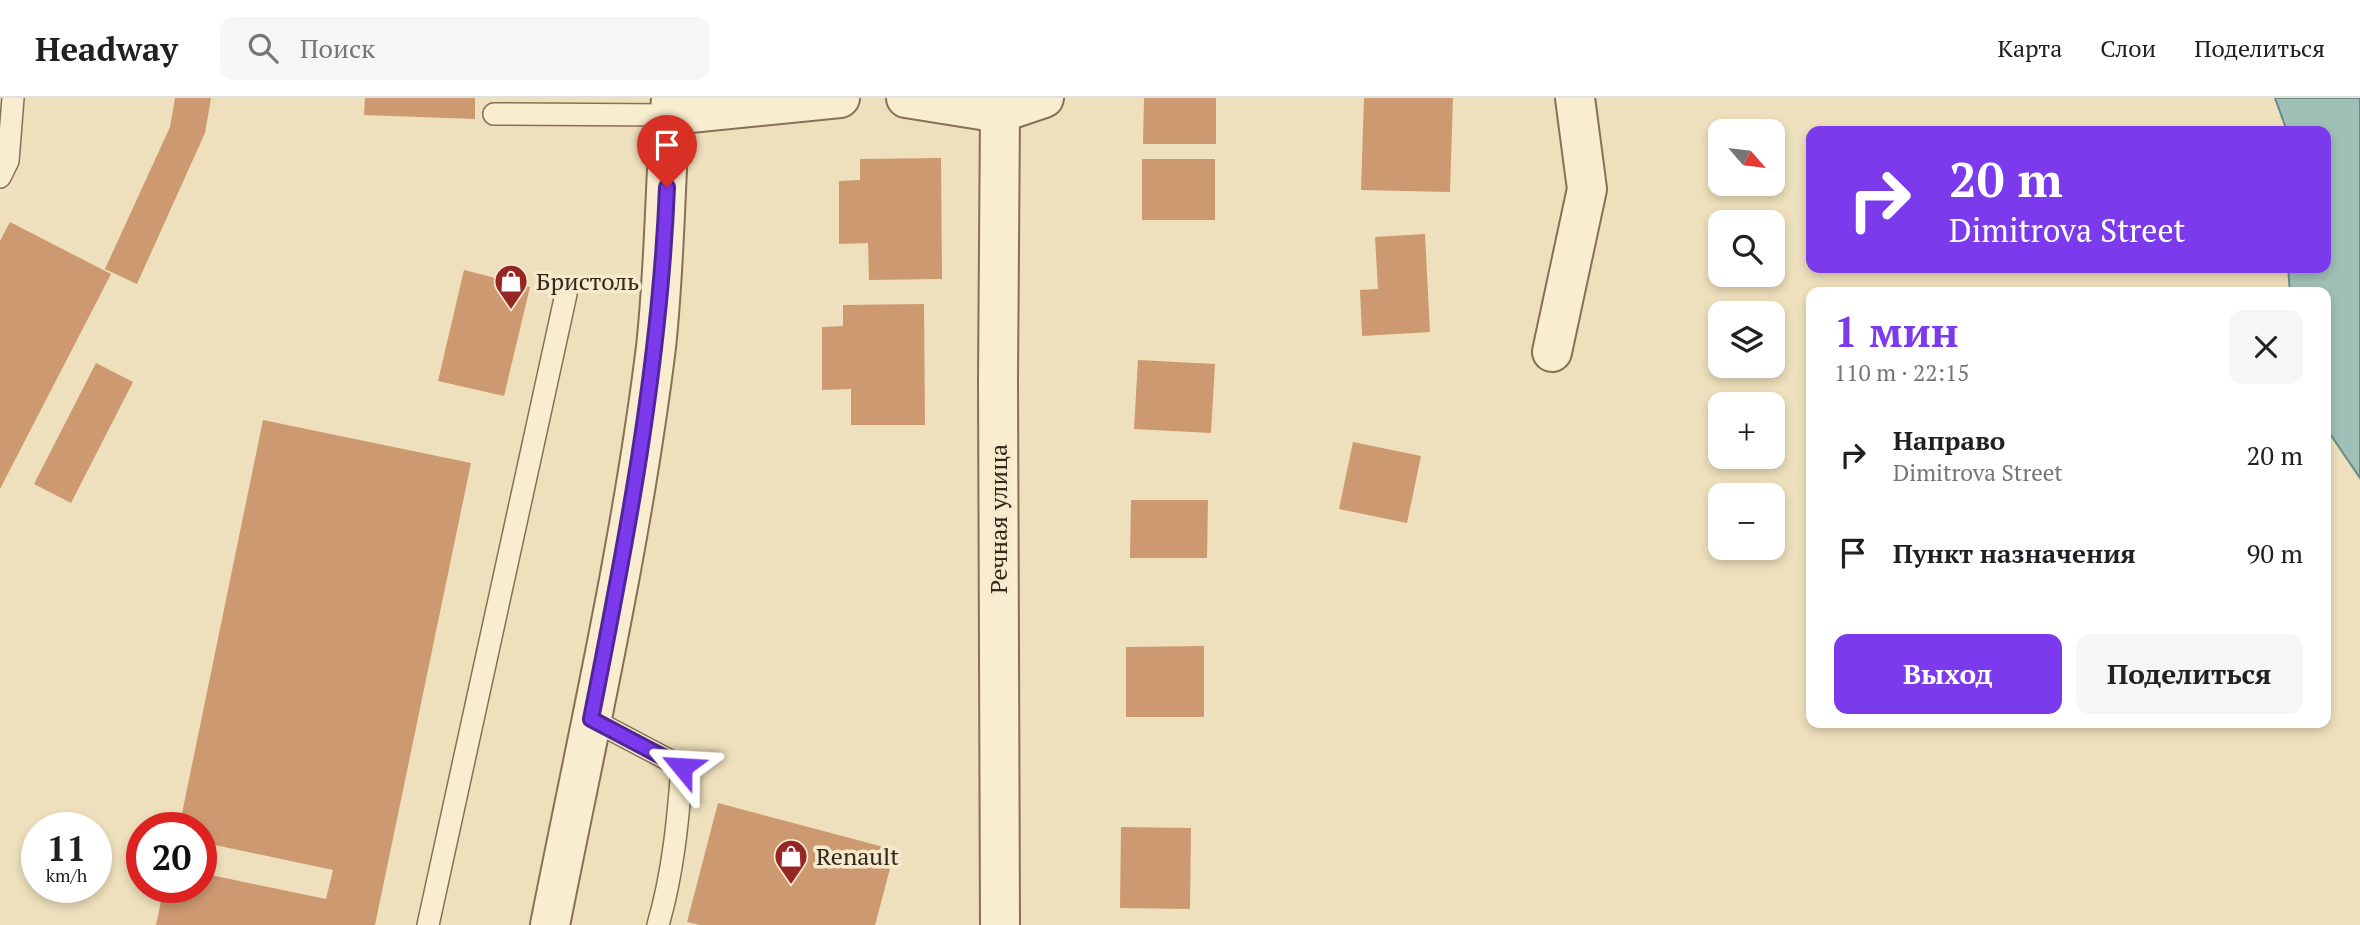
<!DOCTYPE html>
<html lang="ru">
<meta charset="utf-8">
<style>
:root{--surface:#fff;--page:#f6f6f6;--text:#202124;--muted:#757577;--line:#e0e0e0;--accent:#7c3aed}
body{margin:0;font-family:"PT Serif",serif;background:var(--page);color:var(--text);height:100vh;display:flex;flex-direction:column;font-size:26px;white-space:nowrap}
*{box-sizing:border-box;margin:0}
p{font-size:23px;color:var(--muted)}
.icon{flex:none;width:38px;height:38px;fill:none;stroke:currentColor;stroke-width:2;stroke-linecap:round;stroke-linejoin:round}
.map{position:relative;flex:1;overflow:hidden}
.details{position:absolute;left:1806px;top:189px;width:525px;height:441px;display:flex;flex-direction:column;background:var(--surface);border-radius:14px;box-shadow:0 4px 10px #0003}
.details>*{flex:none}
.hud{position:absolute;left:1806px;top:28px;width:525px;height:147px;border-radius:14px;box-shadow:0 4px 10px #0003;background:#7c3aed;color:#fff;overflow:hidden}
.needle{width:46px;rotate:118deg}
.fabs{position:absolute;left:1708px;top:21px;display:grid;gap:14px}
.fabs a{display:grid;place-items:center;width:77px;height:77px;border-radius:14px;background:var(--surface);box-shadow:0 4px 10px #0003;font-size:35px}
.speed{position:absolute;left:21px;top:714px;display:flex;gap:14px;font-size:35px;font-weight:700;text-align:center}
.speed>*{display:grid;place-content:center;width:91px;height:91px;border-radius:50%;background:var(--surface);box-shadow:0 4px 10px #0003;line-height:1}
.speed small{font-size:18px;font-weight:400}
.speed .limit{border:10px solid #d22;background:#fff;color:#111}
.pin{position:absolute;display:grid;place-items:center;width:60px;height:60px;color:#fff;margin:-72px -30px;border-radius:50% 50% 50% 0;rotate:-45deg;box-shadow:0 0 7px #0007}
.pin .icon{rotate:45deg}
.me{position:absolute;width:77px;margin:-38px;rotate:297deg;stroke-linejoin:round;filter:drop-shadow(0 0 5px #0008)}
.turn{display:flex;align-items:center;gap:24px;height:147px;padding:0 28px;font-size:32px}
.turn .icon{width:91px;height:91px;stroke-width:2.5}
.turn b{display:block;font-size:49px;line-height:60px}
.round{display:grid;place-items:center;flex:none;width:74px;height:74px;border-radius:14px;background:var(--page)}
.overview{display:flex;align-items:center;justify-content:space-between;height:119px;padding:0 28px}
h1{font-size:42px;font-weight:700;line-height:52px;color:var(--accent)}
.action{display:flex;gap:14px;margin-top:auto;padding:14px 28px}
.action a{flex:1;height:80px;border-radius:14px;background:var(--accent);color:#fff;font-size:28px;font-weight:700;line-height:80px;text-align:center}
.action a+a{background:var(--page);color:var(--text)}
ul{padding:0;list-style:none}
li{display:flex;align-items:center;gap:21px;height:98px;padding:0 28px}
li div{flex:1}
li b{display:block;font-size:26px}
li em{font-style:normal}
header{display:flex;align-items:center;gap:42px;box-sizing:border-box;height:98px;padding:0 35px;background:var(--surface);border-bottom:2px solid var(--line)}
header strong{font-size:33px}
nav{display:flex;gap:38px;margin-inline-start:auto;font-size:24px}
.search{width:490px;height:63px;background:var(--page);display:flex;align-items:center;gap:18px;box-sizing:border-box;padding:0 24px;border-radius:14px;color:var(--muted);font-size:26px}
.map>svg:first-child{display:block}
.water{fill:#a0bfb6;stroke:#688c84;stroke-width:2}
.building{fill:#cd9971}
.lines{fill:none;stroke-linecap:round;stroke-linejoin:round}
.service-casing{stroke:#867056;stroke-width:24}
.minor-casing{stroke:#867056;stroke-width:42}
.tertiary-casing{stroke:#867056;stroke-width:42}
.service{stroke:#f9edcf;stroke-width:21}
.minor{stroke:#f9edcf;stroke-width:38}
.tertiary{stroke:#f9edcf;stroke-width:38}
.route-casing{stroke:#51269a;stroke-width:18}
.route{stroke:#7c3aed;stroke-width:12}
.labels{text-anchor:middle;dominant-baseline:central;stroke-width:7;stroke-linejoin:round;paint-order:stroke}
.poi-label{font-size:24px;fill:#35281b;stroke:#f6eacc;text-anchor:start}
.street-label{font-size:24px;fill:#35281b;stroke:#f6eacc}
</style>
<header>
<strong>Headway</strong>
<div class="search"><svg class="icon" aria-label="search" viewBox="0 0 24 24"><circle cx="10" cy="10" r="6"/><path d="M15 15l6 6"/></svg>Поиск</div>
<nav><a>Карта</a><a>Слои</a><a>Поделиться</a></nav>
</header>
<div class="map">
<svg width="2360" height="827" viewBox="0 0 2360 827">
<rect width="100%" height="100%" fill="#eee0bc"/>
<path class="water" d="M2275,0H2360V380L2326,330V194H2290L2288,170H2326V33H2287Z"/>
<path class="building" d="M175,0H211L205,35L137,186L105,171L170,29Z
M365,0H475V21L364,17Z
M1144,0H1216V46H1143Z
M1364,0H1453L1450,94L1361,92Z
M941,60L942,181L869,182L868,145L839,146V83L860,82V61Z
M1142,61H1215V122H1142Z
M10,124L111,176L0,391V143Z
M1425,136L1430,234L1362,238L1360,192L1378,191L1375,139Z
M464,172L530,189L504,298L438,283Z
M924,206L925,327H851V291L822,292V229L843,228V207Z
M1138,262L1215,266L1211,335L1134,331Z
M96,265L133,284L71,405L34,386Z
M263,322L471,365L375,827H156L164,789H201V775L326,801L333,772L201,744V730H179Z
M1353,344L1421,358L1407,425L1339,411Z
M1131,402H1208L1207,460H1130Z
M1204,548V619H1126V549Z
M718,705L895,752L875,827H700L687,824Z
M1121,729L1191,730L1190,811L1120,810Z"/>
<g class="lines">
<defs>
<path id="service" d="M494,16L670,17
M0,79L8,63L13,0
M591,621L682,669C678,723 673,775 658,827
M428,827L566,196"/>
<path id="minor" d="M906,0L1000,15L1044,0
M1000,15L998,281L1000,827
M670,17L840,0
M1552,254L1587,91L1575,0"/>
<path id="tertiary" d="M550,827C588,635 632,443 656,249C665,166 665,83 671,0"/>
</defs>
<use href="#service" class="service-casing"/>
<use href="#minor" class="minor-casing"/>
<use href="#tertiary" class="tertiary-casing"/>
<use href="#service" class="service"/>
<use href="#minor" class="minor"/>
<use href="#tertiary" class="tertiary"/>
</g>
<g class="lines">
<defs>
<path id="route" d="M667,89C660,269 626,445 591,621L682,669"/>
</defs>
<use href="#route" class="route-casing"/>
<use href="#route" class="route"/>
</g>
<defs>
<symbol id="shop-pin" viewBox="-11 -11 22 30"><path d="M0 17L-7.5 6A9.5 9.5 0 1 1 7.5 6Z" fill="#962625" stroke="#f6eacc"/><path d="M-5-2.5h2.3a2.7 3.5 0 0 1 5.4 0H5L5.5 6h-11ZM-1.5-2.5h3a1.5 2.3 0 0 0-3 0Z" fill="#fff"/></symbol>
</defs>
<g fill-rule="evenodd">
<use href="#shop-pin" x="492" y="164" width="38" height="52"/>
<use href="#shop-pin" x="772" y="739" width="38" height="52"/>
</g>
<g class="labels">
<g class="poi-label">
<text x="536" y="183">Бристоль</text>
<text x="816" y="758">Renault</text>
</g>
<g class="street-label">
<text transform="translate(998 421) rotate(-90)">Речная улица</text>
</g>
</g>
</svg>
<div class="fabs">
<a><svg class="needle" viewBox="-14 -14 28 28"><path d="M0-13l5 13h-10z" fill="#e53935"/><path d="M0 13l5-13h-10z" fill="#757577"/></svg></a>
<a><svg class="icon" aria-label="search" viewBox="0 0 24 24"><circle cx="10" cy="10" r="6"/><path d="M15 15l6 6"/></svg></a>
<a><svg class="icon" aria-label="layers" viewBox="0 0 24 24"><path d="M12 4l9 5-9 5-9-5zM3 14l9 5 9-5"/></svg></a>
<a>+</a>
<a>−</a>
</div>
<div class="speed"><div>11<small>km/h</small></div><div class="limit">20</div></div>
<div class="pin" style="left:667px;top:89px;background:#d93025"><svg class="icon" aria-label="arrive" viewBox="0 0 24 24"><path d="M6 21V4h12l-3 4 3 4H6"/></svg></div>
<svg class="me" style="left:682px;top:669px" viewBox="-20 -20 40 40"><path d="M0-17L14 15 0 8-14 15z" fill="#7c3aed" stroke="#fff" stroke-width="4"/></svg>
<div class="hud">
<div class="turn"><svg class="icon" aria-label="right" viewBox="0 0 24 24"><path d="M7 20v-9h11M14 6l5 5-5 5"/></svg><div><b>20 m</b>Dimitrova Street</div></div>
</div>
<section class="details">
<div class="overview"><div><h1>1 мин</h1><p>110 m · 22:15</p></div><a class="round"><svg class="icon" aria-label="close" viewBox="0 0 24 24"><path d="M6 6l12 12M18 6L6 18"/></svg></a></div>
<ul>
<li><svg class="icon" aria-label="right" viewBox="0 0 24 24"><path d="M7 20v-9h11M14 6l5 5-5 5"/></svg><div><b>Направо</b><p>Dimitrova Street</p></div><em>20 m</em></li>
<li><svg class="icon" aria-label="arrive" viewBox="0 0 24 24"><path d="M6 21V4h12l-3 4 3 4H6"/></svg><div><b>Пункт назначения</b></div><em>90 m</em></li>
</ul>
<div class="action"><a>Выход</a><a>Поделиться</a></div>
</section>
</div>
